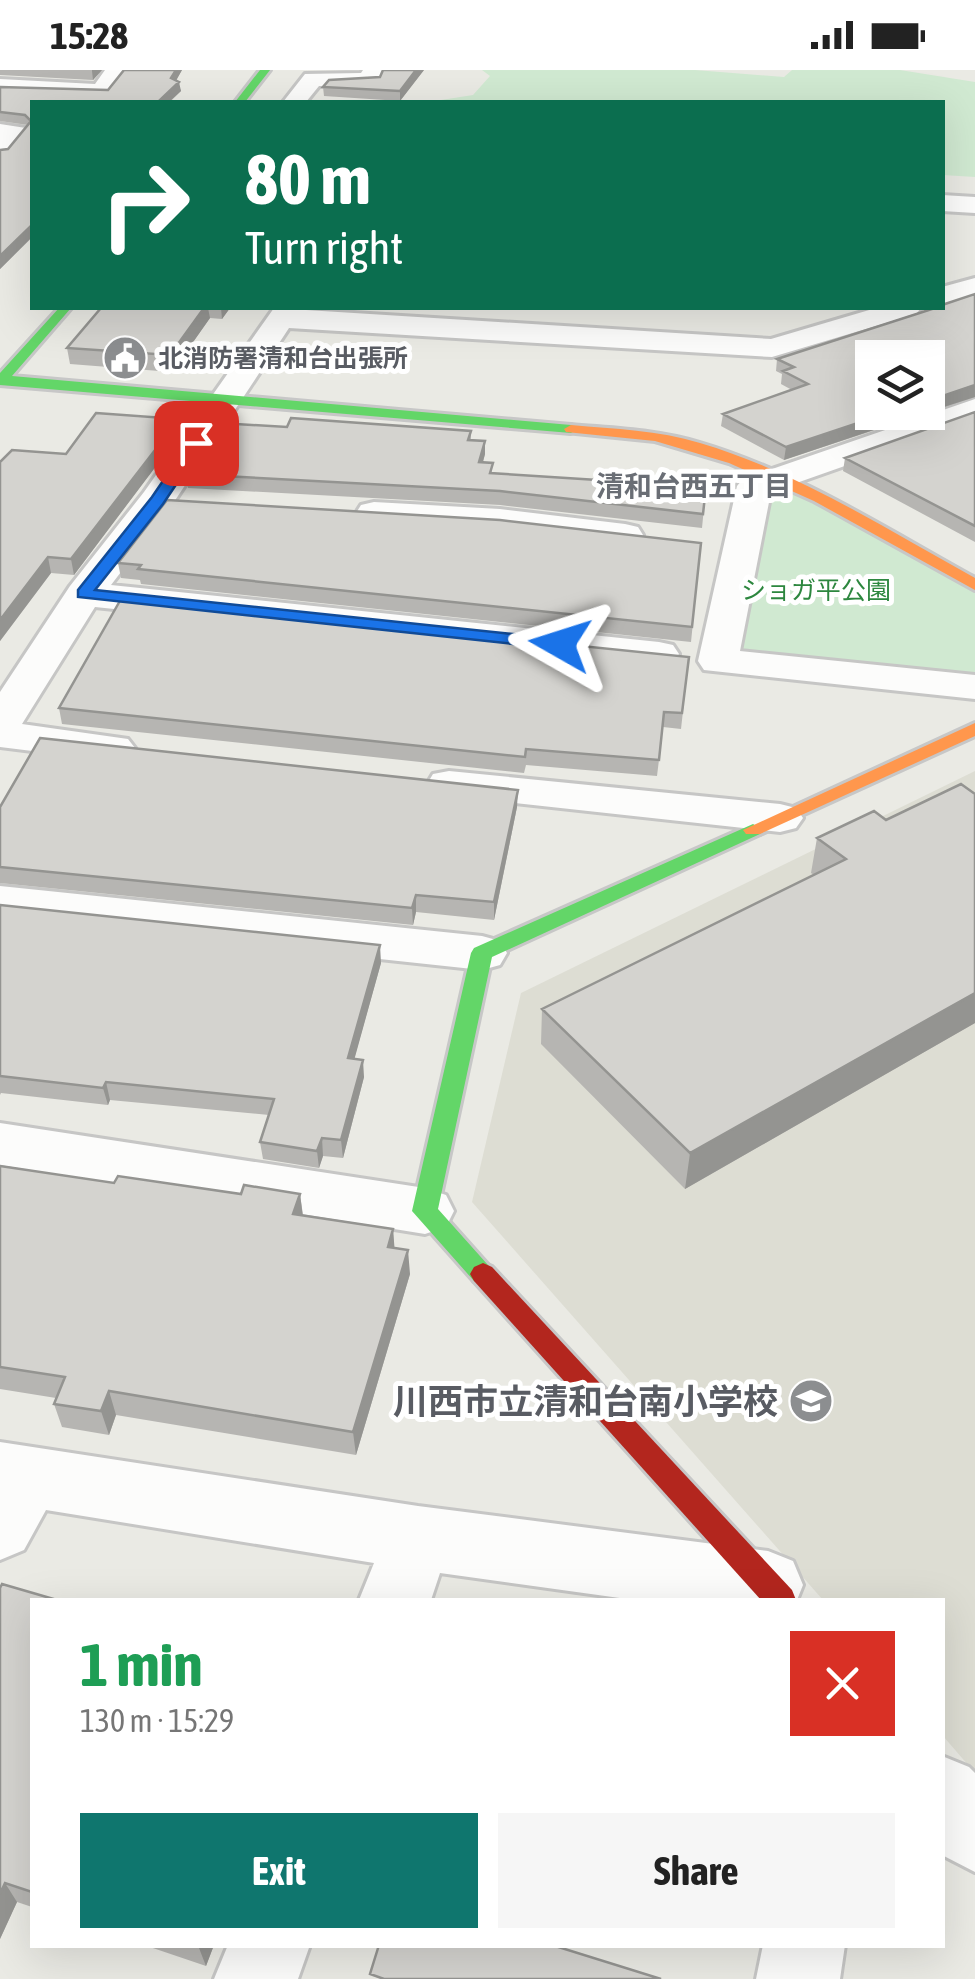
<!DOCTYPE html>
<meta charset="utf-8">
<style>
:root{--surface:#fff;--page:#f6f6f6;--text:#222;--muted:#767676;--accent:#0f766e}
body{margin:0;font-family:"Asap Condensed","Noto Sans JP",sans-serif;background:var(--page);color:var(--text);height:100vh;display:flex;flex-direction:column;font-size:38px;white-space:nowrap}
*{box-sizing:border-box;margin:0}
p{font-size:32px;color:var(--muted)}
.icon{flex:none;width:55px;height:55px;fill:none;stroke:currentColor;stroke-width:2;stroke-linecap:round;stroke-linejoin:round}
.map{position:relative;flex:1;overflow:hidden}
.sheet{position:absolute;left:30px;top:1528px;width:915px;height:350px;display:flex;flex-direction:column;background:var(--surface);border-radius:0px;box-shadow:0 10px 40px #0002}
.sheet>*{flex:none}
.banner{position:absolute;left:30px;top:30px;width:915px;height:210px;border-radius:0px;box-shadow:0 10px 40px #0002;background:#0b6e4f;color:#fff;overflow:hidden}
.tools{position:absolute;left:855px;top:270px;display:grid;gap:20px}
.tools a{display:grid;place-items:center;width:90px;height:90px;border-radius:0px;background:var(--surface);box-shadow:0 10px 40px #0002;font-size:50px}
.pin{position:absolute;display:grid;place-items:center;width:85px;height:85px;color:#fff;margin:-42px;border-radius:20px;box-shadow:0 5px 15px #0006}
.me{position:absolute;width:110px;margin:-55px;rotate:276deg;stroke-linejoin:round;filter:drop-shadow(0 0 8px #0008)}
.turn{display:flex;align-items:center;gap:35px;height:210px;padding:0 50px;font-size:45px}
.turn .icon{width:130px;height:130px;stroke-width:2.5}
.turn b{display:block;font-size:70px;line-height:85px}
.round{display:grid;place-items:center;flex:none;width:105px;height:105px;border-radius:0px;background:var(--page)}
.head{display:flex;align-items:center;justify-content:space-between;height:170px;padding:0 50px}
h1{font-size:60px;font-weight:700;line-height:75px;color:#1e9e55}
.button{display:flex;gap:20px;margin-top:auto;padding:20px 50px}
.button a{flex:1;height:115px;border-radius:0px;background:var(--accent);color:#fff;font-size:40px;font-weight:700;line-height:115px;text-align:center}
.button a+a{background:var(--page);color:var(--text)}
.status{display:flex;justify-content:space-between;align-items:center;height:70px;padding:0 50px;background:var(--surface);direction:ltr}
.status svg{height:28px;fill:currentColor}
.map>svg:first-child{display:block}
.education{fill:#ddddd3}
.green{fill:#d0e9d1}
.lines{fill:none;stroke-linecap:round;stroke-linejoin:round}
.street-casing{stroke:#c6c6c5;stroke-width:6}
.fast-casing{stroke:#c7c7c7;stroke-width:6}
.slow-casing{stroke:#c7c7c7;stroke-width:6}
.jam-casing{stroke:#c7c7c7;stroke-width:6}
.street{fill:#fcfcfb;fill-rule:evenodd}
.fast{fill:#63d668;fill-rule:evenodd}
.slow{fill:#ff974d;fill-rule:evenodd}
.jam{fill:#b3261e;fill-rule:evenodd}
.wall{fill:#b6b5b2}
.shaded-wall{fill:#949491}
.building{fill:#d4d3cf;stroke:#949491;stroke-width:2.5}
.route{fill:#1a73e8;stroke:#114b97;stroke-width:2.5}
.labels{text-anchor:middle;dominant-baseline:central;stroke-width:10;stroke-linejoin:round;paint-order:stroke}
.far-poi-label{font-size:25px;font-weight:bold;fill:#595c63;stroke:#fff;text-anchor:start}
.far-park-label{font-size:25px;fill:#2d873f;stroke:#fff}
.far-neighbourhood-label{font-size:28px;font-weight:bold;fill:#6a6e75;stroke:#fff}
.near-poi-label{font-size:35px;font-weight:bold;fill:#595c63;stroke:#fff;text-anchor:end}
</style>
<div class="status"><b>15:28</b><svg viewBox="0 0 49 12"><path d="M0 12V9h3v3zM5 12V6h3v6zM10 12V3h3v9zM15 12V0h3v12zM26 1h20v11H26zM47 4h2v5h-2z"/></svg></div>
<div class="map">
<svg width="975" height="1909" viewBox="0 0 975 1909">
<rect width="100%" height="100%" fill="#eaeae4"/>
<path class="education" d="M975,701V1703L943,1666L942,1530H823L472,1132L521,923Z"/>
<path class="green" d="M482,0H695L784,7L792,0H900L975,12V107L943,105L942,32H428L473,25L490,6Z
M780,409L975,515V617L718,591L755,416Z"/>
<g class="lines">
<defs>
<path id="street" d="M105,0H127L109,26L101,28L0,23V9L95,14Z
M363,0H385L377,15L319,16L306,32H283L305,4L361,3Z
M0,54L26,58L30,63L9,85L0,87Z
M942,125L975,127V143L942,141Z
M975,208V226L942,235V217Z
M274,238L771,269L876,238H921L916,244L772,287L289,258L170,438L111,515L659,572L673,575L679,584L673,593L659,596L95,537L22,654L128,669L135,678L128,687L113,691L0,677V622L70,516L144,422Z
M975,329V350L771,422L740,581L975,605V629L704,600L698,591L737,416L743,409Z
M374,432L500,439L625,454L638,457L643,465L638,473L625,476L500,461L361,451L356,443L361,435Z
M449,701L780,734L796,738L803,748L796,758L780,762L433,724L427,714L433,704Z
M0,816L482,866L500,871L507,883L500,895L482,900L0,848Z
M0,1053L425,1118L446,1125L454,1141L446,1157L425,1164L0,1095Z
M0,1372L418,1436L768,1481L793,1491L803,1515L797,1530H634L440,1503L431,1530H359L374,1493L46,1440L24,1480L0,1490Z
M942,1686L969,1697L975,1703V1802L942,1785Z
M228,1875H310L298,1909H214Z
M763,1875H845L840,1909H756Z"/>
<path id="fast" d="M260,0H270L245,32H235Z
M59,238H71L12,306L571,355L578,359L571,363L0,315V303Z
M753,754L763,760L760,764L492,887L438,1139L496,1204L492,1211L483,1215L474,1211L412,1141L471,883L474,878Z"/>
<path id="slow" d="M571,355C615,359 658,360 700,373C798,402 886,459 975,508V520L814,431L729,393L655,371L566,362L564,359Z
M975,653V666L760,764H746L743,760Z"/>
<path id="jam" d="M483,1193L492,1197L792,1520L796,1530H761L474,1211L470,1204L474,1197Z"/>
</defs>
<use href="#street" class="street-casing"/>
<use href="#fast" class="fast-casing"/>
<use href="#slow" class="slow-casing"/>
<use href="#jam" class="jam-casing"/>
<use href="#street" class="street"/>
<use href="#fast" class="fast"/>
<use href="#slow" class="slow"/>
<use href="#jam" class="jam"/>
</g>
<path class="wall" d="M0,0H102L93,10L0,5Z
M124,0H182L176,10L181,21L0,199V80L8,79L28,55L0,51V17L108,20Z
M424,0L400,31L324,26L323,17Z
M975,224V327L784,390L721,356L723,344L792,320L781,314L782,304L776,301L777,289Z
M101,238H230L222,249L210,248L172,302L70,294L67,278Z
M975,342V472L843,401L845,388Z
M179,349L181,363L74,505L51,503L0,571V392L66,384Z
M287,357L471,361V370L485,384L483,392L493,403L706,417L702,458L500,435L188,418L186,404Z
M701,473L691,572L141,514L140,510L121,508L118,493Z
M689,587L681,659L663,657L657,706L526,695L524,703L62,654L59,638Z
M975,724V953L685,1119L541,974L542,939L814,805L811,803L817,768Z
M0,737H517L494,850L416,842L413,855L0,813Z
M0,835L381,893L354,989L364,1007L343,1088L323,1086L319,1098L263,1089L260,1072L269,1045L110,1030L108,1035L1,1023L0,1025Z
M0,1096L114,1113L241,1124H300L303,1145L393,1159L394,1178L410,1204L356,1385L116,1345L109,1365L62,1357L54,1334L56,1328L0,1319Z
M32,1530V1837L17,1832L0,1869Z
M144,1875H214L206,1896Z"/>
<path class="shaded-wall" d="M92,0H102L93,10L92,1Z
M176,0H182L172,18L171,8Z
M416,0H424L400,31V21Z
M179,12L181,21L169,32H158Z
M32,155V167L0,199V186Z
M204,238H208L210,248L172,302L170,285Z
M221,238H230L222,249Z
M975,309V327L928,342V331Z
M891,342H927L784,390L786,377Z
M179,349L181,363L74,505L71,489Z
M485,371V384L479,406V392Z
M48,487L51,503L0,571V550Z
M518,720L517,737L494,850V832Z
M416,825V842L413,855L412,838Z
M380,875L381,893L350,1005L348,988Z
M975,923V953L685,1119L690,1083Z
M363,990L364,1007L343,1088L341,1070Z
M106,1012L110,1030L108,1035L103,1018Z
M322,1068L323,1086L319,1098L317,1081Z
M300,1124L303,1148L293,1144Z
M393,1159L395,1184L388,1177Z
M408,1180L410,1204L356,1385L353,1362Z
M109,1321L116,1345L109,1365L101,1341Z
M5,1813L17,1832L0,1869V1824Z
M200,1875H214L206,1896L199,1878Z"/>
<path class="building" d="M124,0H176L171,8L179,12L158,32H32V155L0,186V80L8,79L31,51L25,45L0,42V17L108,20Z
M383,0H416L400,21L323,17L329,10L380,7Z
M975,224V315L928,331V288H872V342H891L786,377L723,344L808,314L783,301L794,297L777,289L935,238H942V235Z
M101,238H204L170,285L67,278Z
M975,342V456L845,388Z
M96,343L179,349L71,489L48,487L0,550V392L12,380L66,384Z
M291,348L471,361L468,370L485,371L479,392L493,393L490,403L706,417L703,444L500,421L186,404L220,353L287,357Z
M167,430L500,450L701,473L692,557L138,499L141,495L118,493Z
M121,529L689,587L682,643L664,642L659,690L526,679L525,687L59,638Z
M40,668L518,720L494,832L416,825L412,838L0,797V737Z
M961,714L975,724V923L690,1083L542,939L846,789L817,768L874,741L886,750Z
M0,835L380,875L348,988L363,990L341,1070L322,1068L317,1081L260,1072L274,1029L106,1012L103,1018L0,1006Z
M0,1096L114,1113L118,1106L241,1124L244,1115L300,1124L293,1144L393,1159L388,1177L408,1180L353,1362L109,1321L101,1341L54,1334L65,1307L0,1297Z
M2,1514L57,1530H32V1822L5,1813L0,1824V1518Z
M379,1875H552L661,1909H384L370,1904Z"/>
<path class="route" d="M191,370L204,373L163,434L95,520L560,569L568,574L560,579L78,527V520L152,427Z"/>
<defs>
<symbol id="civic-disc" viewBox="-11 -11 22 22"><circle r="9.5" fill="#8c8e90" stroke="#fff"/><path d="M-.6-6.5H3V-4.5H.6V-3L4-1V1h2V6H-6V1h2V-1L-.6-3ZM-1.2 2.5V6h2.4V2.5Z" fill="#fff"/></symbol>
<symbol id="school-disc" viewBox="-11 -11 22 22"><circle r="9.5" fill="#8c8e90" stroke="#fff"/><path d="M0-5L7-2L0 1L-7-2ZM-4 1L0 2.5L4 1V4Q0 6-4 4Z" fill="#fff"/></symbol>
</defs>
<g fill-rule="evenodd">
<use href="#civic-disc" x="100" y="263" width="50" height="50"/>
<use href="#school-disc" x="786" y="1306" width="50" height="50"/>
</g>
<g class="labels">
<g class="far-poi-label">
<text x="158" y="288">北消防署清和台出張所</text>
</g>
<g class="far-park-label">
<text x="816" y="520">ショガ平公園</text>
</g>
<g class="far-neighbourhood-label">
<text x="694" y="416">清和台西五丁目</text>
</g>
<g class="near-poi-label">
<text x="778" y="1331">川西市立清和台南小学校</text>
</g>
</g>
</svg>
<div class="tools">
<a><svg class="icon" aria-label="layers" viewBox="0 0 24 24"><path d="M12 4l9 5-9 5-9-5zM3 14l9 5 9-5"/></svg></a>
</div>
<div class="pin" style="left:196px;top:373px;background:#d93025"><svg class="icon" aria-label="arrive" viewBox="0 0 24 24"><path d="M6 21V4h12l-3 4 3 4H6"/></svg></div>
<svg class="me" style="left:560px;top:574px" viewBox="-20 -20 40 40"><path d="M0-17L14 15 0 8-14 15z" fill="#1a73e8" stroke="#fff" stroke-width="4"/></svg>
<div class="banner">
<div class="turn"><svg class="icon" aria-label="right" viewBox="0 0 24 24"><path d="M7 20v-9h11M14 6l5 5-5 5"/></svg><div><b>80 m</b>Turn right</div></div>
</div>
<section class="sheet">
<div class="head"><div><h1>1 min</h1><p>130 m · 15:29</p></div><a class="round" style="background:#d93025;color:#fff"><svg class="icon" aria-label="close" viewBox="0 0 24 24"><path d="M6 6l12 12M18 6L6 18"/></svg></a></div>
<div class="button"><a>Exit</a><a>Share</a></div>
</section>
</div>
